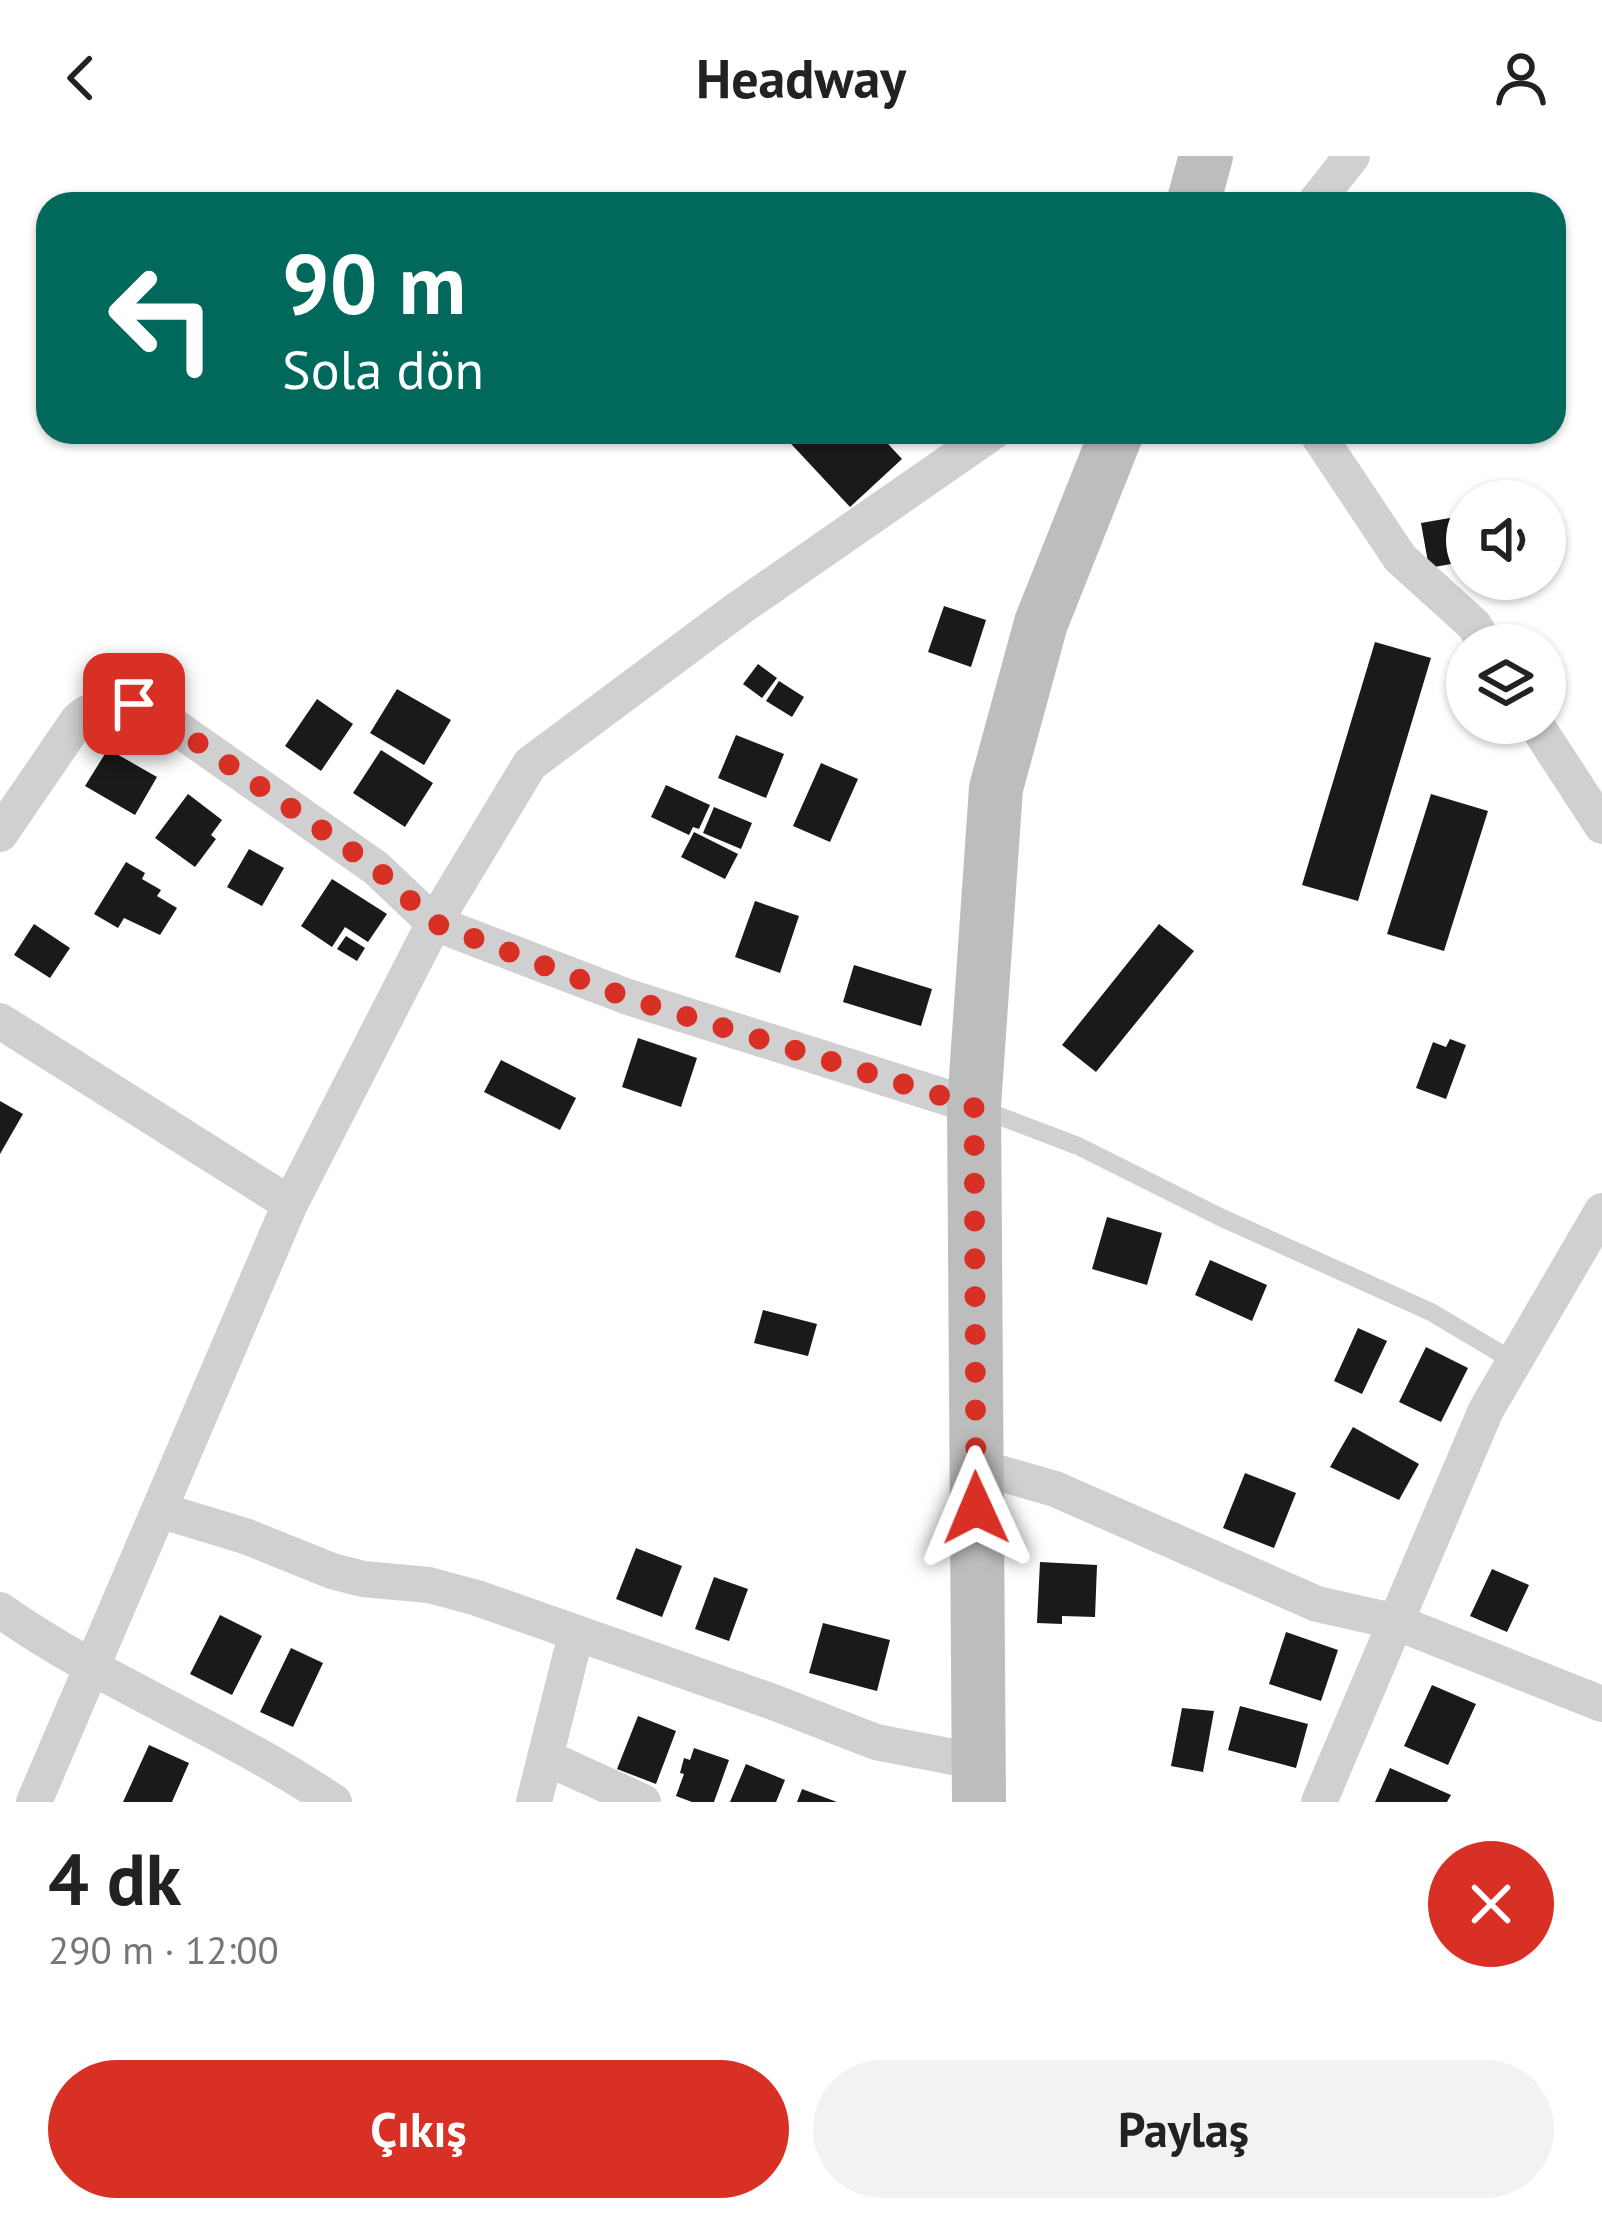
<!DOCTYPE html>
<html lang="tr">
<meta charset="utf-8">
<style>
:root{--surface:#fff;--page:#f2f2f2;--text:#222;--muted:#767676;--accent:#d93025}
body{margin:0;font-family:"PT Sans",sans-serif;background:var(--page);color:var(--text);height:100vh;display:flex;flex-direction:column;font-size:45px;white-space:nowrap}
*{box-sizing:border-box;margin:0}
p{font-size:39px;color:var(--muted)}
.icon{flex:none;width:66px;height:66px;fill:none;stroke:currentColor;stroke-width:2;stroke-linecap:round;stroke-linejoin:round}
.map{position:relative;height:1646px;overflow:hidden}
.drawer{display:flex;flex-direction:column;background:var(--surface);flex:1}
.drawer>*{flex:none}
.hud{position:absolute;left:36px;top:36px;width:1530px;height:252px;border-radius:36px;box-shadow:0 3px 9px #0004;background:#00695c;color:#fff;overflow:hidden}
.fabs{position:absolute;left:1446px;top:324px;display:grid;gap:24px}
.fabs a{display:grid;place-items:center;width:120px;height:120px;border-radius:50%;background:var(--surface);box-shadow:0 3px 9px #0004;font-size:60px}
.pin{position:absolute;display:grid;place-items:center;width:102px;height:102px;color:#fff;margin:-51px;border-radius:24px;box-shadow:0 6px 18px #0006}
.me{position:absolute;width:132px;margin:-66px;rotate:359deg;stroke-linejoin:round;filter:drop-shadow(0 0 9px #0008)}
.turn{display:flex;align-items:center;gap:42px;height:252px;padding:0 48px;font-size:54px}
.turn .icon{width:156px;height:156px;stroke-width:2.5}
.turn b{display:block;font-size:84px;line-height:102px}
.round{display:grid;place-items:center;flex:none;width:126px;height:126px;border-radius:63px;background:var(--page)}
.overview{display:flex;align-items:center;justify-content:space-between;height:204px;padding:0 48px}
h1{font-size:72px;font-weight:600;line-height:90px}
.cta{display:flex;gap:24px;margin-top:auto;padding:24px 48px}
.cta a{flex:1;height:138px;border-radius:72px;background:var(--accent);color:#fff;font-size:48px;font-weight:600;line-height:138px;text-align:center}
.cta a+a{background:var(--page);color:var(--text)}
header{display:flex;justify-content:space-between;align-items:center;height:156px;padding:0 48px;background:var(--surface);font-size:54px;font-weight:600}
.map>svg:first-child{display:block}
.building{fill:#1a1a1a}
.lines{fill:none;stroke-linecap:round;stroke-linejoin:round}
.lane{stroke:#d0d0d0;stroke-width:18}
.street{stroke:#d0d0d0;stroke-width:36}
.secondary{stroke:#bdbdbd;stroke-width:54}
.route{stroke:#d93025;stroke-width:21;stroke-dasharray:0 37.8}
</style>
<header><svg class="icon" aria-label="back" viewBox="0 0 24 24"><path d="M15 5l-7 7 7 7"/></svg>Headway<svg class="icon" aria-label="person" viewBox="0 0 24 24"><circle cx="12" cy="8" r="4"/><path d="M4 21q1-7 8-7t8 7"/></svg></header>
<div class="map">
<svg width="1602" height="1646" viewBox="0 0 1602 1646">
<rect width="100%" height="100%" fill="#fff"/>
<path class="building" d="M780,276H877L902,303L850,351Z
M1467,359V405L1429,412L1421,367Z
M944,450L986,464L971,511L928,496Z
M1375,486L1431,502L1358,745L1302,729Z
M758,508L777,522L762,542L743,528Z
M779,525L804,541L792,561L766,545Z
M397,533L451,564L424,609L370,577Z
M317,543L353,568L321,615L285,590Z
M736,579L784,598L766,642L718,622Z
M108,593L157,621L135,659L85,630Z
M381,594L433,627L405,671L353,637Z
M821,607L858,623L830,686L793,670Z
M666,629L710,649L699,673L693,671L689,679L651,661Z
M188,638L222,664L211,679L216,683L195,711L155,682Z
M1431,638L1488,655L1444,795L1387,778Z
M714,651L752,667L741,693L703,677Z
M694,676L738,698L725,723L681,701Z
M249,693L284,712L262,750L227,731Z
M126,706L145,717L142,723L161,734L157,740L177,752L160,779L124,762L118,772L94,758Z
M332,723L387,758L368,786L345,771L332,791L301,770Z
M755,745L799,760L780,817L735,801Z
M34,768L70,792L50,822L14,799Z
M1159,768L1194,795L1096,916L1062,889Z
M346,780L365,792L357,805L337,793Z
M854,809L932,833L921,870L843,846Z
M638,882L697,902L681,951L622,931Z
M1450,883L1466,889L1446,943L1416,932L1433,886L1446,891Z
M501,904L576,942L560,974L484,936Z
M0,945L23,958L0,998Z
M1107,1061L1162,1077L1147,1129L1092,1113Z
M1210,1104L1267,1129L1252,1165L1195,1139Z
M763,1154L817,1168L808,1200L754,1187Z
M1358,1172L1387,1185L1362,1238L1334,1225Z
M1426,1191L1468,1212L1441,1266L1399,1246Z
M1353,1271L1419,1308L1399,1344L1330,1311Z
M1245,1317L1296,1337L1274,1392L1223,1372Z
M636,1392L682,1410L662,1461L616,1443Z
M1040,1406L1097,1409L1095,1461L1062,1460V1468L1037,1467Z
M1492,1413L1529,1429L1507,1476L1470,1460Z
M714,1421L748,1433L729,1485L695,1473Z
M220,1459L262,1480L232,1539L190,1518Z
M823,1467L890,1484L877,1535L809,1517Z
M1286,1476L1338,1494L1321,1545L1269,1528Z
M291,1492L323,1507L293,1571L260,1556Z
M1432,1529L1476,1548L1448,1609L1404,1590Z
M1240,1550L1308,1568L1296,1612L1228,1594Z
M1182,1552L1214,1555L1203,1616L1171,1610Z
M638,1560L676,1575L656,1628L617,1613Z
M149,1589L189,1607L172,1646H123Z
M694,1592L729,1604L714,1646H692L676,1640L684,1618L680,1617L684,1602L690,1604Z
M746,1608L785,1624L776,1646H730Z
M1390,1612L1451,1639L1447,1646H1375Z
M802,1633L837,1646H797Z"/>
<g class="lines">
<path class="lane" d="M978,952L1078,990L1220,1061L1431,1156L1515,1206"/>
<path class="street" d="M1314,48L1352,0
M1316,276L1400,402L1474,469L1486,489
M1535,567L1602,670
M0,678L78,564C100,545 124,545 151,554L376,712L434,767L628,841L974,950
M0,865L290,1048
M975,1310L1055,1333L1317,1448L1393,1465L1602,1548
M159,1354L245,1380L332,1415L363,1423L429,1429L477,1442L773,1546L876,1586L979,1606
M0,1454C105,1528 227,1574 334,1646
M545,1601L643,1646
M34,1646L290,1048L434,767L530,608L738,453L993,276
M534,1646L576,1478
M1319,1646L1486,1254L1602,1055"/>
<path class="secondary" d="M1193,48L1206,0
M979,1646L974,950L996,632L1041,467L1117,276"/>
</g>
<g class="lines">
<path class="route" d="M134,548L151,554L376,712L434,767L628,842L974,950L976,1352"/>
</g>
</svg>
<div class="fabs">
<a><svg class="icon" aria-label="sound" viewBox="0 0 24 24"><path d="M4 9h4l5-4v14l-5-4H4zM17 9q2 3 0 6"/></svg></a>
<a><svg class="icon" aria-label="layers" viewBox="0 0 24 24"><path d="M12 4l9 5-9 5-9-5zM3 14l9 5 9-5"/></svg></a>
</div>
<div class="pin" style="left:134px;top:548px;background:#d93025"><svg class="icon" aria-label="arrive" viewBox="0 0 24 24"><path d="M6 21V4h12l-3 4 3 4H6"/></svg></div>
<svg class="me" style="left:976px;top:1352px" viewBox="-20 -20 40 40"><path d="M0-17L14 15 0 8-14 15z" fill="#d93025" stroke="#fff" stroke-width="4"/></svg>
<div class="hud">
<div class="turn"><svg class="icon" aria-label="left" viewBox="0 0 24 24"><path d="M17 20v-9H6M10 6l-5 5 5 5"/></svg><div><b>90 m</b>Sola dön</div></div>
</div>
</div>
<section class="drawer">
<div class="overview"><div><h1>4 dk</h1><p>290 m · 12:00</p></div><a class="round" style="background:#d93025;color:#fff"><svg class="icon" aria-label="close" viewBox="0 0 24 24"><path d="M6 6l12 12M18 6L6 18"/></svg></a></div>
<div class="cta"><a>Çıkış</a><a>Paylaş</a></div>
</section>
